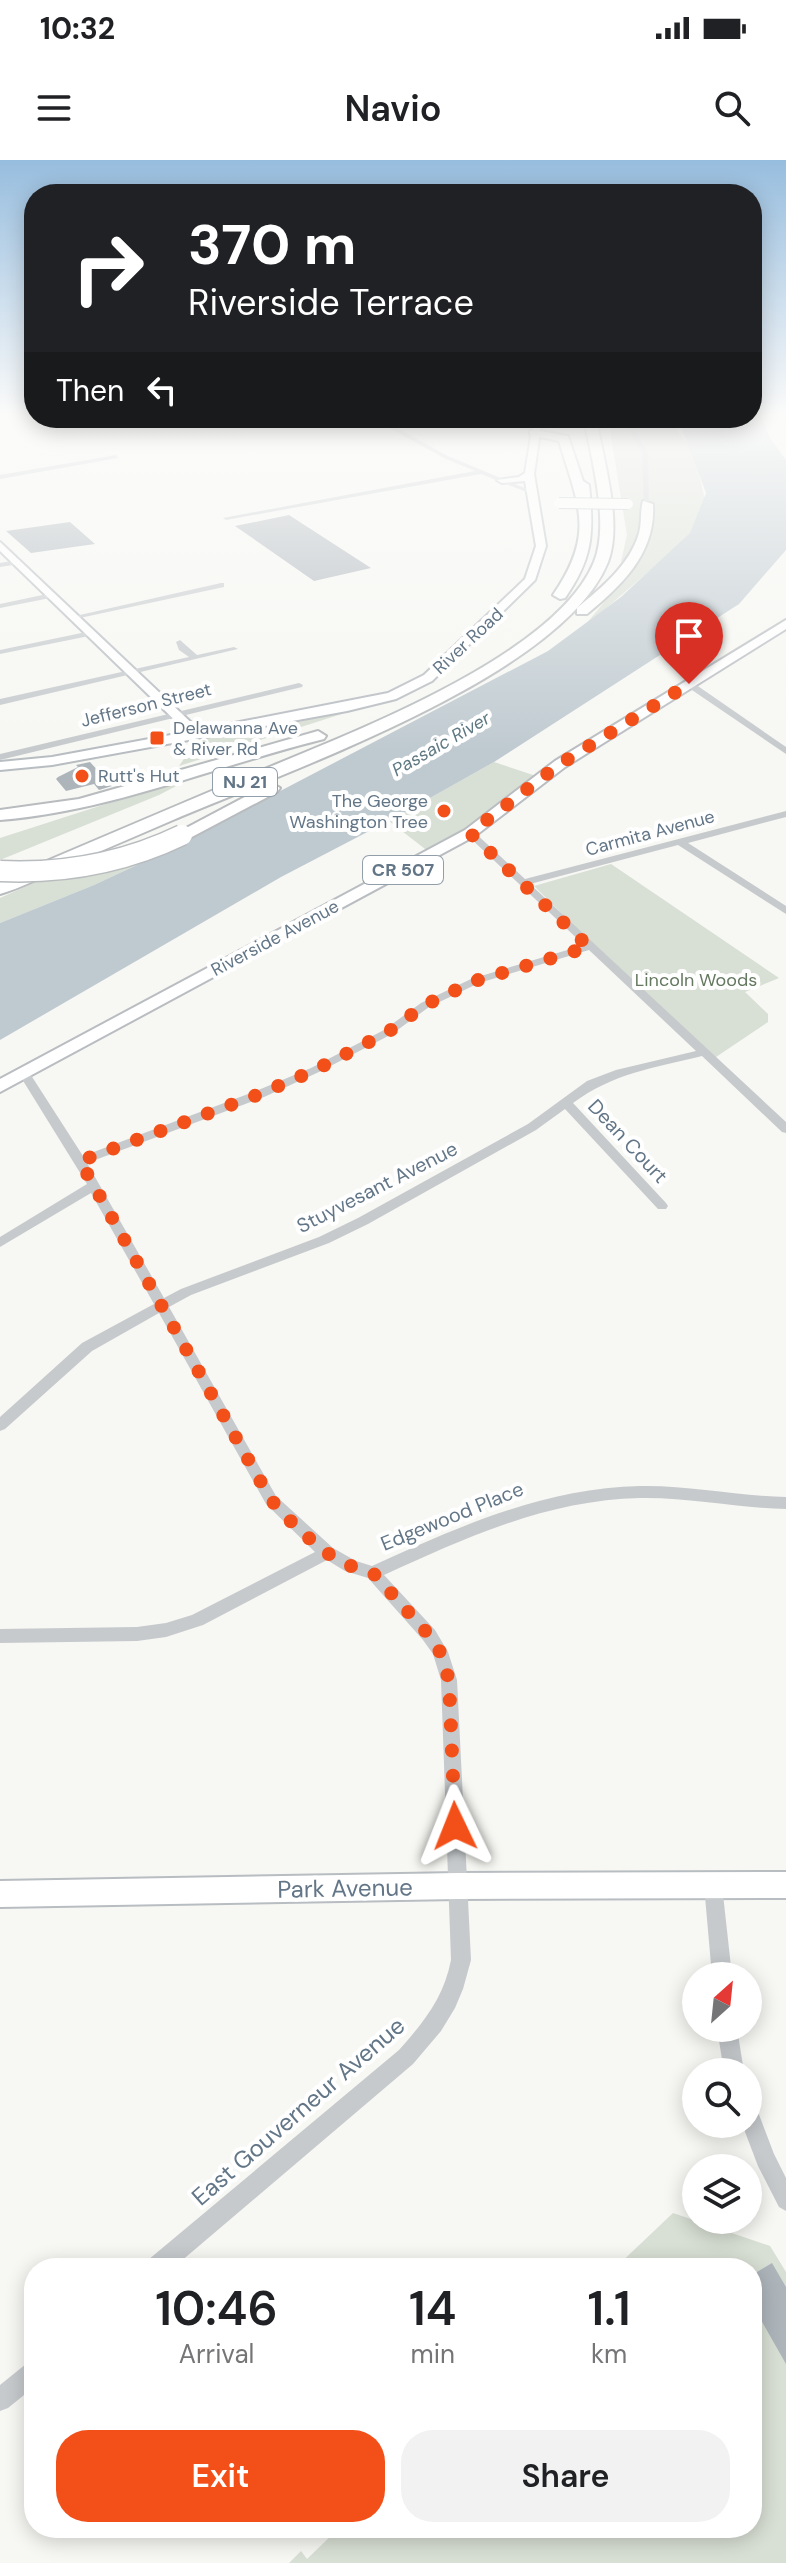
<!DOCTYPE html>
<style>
:root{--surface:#fff;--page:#f2f2f2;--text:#202124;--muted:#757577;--accent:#f34f18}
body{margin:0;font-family:"DM Sans",sans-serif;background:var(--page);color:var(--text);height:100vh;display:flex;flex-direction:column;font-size:30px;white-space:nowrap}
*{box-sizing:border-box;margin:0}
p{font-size:26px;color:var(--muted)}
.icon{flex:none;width:44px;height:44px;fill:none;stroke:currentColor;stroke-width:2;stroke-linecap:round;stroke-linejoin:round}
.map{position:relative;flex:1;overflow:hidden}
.sheet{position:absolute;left:24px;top:2098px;width:738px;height:280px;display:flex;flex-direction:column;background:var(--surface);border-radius:32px;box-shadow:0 4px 20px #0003}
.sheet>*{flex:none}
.guide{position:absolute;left:24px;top:24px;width:738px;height:244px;border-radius:32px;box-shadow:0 4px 20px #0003;background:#202124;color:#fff;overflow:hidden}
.needle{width:52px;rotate:27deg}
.controls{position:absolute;left:682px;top:1802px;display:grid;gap:16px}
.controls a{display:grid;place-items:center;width:80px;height:80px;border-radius:50%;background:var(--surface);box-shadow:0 4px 20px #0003;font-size:40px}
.pin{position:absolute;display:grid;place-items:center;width:68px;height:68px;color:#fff;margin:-82px -34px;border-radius:50% 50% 50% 0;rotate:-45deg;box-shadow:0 0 8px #0007}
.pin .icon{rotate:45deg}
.me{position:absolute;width:88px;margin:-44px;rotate:358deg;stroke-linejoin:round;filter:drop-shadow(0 0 6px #0008)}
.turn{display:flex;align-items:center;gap:28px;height:168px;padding:0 32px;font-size:36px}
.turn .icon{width:104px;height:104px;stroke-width:2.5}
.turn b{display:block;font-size:56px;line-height:68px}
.then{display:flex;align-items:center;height:76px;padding:0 32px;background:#0003;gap:16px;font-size:30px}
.eta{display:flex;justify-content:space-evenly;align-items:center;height:136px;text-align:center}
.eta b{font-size:48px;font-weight:600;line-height:56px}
.cta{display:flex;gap:16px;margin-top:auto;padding:16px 32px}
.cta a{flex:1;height:92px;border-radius:32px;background:var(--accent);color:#fff;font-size:32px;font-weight:600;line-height:92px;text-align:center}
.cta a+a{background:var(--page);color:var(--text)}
.status{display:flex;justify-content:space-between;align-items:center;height:56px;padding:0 40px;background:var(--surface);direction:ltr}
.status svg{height:22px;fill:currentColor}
header{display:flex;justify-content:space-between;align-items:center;height:104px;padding:0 32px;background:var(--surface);font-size:36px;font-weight:600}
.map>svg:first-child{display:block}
.green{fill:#d8dfd4}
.water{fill:#bfcad0}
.building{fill:#adb5bb}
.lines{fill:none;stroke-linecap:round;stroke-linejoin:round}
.secondary-casing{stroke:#b8bdc2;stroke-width:4}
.primary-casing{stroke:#b9bdc1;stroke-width:4}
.highway-casing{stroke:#b8bcbf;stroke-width:4}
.street{fill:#c6cacd;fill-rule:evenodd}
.secondary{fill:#fff;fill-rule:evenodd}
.primary{fill:#fff;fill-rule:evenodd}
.highway{fill:#fff;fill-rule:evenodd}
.secondary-bridge-casing{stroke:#b8bdc2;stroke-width:12;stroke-linecap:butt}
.highway-bridge-far1-casing{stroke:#b8bcbf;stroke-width:18;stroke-linecap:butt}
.highway-bridge-casing{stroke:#b8bcbf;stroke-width:23;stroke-linecap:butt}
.secondary-bridge{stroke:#fff;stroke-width:10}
.highway-bridge-far1{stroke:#fff;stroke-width:16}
.highway-bridge{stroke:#fff;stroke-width:20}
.route{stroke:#f34f18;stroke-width:14;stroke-dasharray:0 25.2}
.poi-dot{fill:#f34f18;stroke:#fff;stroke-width:3}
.labels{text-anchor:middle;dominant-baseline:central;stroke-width:8;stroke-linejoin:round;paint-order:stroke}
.far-street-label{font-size:18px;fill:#637687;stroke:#fff}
.far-poi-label{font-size:18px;fill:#637687;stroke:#fff;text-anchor:start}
.far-water-label{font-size:18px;font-style:italic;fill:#5f7983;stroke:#fff}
.shield{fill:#fff;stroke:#929fab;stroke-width:2}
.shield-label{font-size:18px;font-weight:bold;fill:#637687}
.far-park-label{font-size:18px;fill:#64795f;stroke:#fff}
.street-label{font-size:20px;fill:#637687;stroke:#fff}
.near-street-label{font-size:24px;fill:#637687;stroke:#fff}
</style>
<div class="status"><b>10:32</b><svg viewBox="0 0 49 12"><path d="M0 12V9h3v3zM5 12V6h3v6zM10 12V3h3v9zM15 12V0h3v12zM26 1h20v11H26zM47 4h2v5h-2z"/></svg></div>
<header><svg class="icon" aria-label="menu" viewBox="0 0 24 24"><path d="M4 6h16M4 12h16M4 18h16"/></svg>Navio<svg class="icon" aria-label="search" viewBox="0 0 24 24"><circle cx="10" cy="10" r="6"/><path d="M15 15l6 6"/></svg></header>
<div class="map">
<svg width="786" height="2403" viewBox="0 0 786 2403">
<rect width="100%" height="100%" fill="#f7f7f3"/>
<path class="green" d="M608,258H671L679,274L693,288L704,336L706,362L581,470L615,429L627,375Z
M348,552L179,606L198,579Z
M494,602L536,616L487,656L429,692L389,661Z
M199,614L159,635L0,700V678Z
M154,697L94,725L0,763V738L40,720Z
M611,704L779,818L745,832L768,854V862L713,899L698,888L534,726Z
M673,2053L770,2086L786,2112V2403H289L301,2391L307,2399L339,2368H752V2108H615Z"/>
<path class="water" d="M752,255H761L770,278L786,300V390L739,444L494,602L398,656L281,717L0,880V763L94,725L154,697L548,491L621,437L690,373L706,333L678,258H752Z"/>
<path class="building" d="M289,355L371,408L314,421L235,366Z
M70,362L95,384L31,393L6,371Z
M90,602L112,626L99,630L94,624L66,631L56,619L58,617L78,607L76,605Z
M772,2103L786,2127V2204L752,2144V2115Z"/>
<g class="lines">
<defs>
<path id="secondary" d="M534,258H542L534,314L546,386L535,420L432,521L396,539L347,551L52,605L0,610V602L52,597L187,572L0,391V382L199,570L388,533L424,515L525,419L536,386L525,321L502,323L497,320L519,317L525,313Z
M786,1712V1738L458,1739L0,1747V1721L458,1713Z"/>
<path id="primary" d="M786,460V469L565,607L475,676L0,932V919L465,670L555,601Z"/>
<path id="highway" d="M584,258H596C603,298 623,363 608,402C562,517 284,612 173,660C136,676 99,692 61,708C42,717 21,728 0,734V721C76,688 152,656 228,624C325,583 553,502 594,402C610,363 591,298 584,258Z
M534,270L568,276L583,321L589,325C594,373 593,398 565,438L560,439L553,435C596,373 578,345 559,281L530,275V271Z
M643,341L653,344C656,393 622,425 587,454H577V448C601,428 630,405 639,373C642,363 640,351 643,341Z
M318,571L326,576L324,579C215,606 112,651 0,660V650L79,639Z
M271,623L280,628L277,632L188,679L182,680L173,675Z"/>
</defs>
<use href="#secondary" class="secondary-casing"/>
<use href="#primary" class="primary-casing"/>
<use href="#highway" class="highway-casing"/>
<path class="street" d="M371,258H379L448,296L534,332L529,333L481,314L226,360L223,358L475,311L444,298Z
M622,258H628L648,293L649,345L644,344L642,293Z
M116,295L118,298L0,319V315Z
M17,400H20V404L0,407V403Z
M221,423H224V427L75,459L71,457Z
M52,433H55V437L0,448V444Z
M91,471L95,473L94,475L0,494V490Z
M180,480L197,495L234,487L238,489L0,545V539L189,497L179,490L176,482Z
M686,522H692L786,587V594L686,526Z
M299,523L303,525L302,527L0,600V594Z
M786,651V657L688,683L786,746V754L678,685L530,724L786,962V973L782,972L702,896C653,908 614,913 573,943L666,1043L668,1046L666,1049H658L565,949L536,970L368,1064L329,1083L191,1135L169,1147L276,1336L333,1388L356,1401L372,1406C458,1367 544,1328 640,1326C689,1325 737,1336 786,1337V1349C737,1348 689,1337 640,1338C548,1340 467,1377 384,1415L435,1470L448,1492L457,1520L471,1800L463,1829L455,1848L441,1871L413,1904L173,2108H145L148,2100L399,1890C424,1862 444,1837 451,1800L441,1520L433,1494L423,1480L368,1418L345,1411L327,1400L203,1465L166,1477L137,1481L0,1483V1469L137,1467L166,1463L192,1455L315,1392L266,1344L159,1153L92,1191L5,1269L0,1271V1257L82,1183L154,1144L91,1033L0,1087V1077L87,1024L17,911L23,908L27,909L83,996L256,931L311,908L384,870L421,843L471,819L584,785L467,675V671H473L525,719ZM589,790L696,891L616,910L587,921L528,964L358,1058L319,1077L181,1129L164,1138L87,1003L264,937L319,912L392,874L429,847L479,823Z
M713,1716L720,1719L722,1725L732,1816H712L704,1725L706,1719Z
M717,1868H737L744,1912H724Z
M748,1941L755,1944L774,1994L786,2018V2051L779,2047L758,2006L742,1964H748Z
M34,2201V2227L8,2248L0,2251V2225L26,2204Z"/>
<use href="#secondary" class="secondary"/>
<use href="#primary" class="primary"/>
<use href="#highway" class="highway"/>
<defs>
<path id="secondary-bridge" d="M559,343L628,344"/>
<path id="highway-bridge-far1" d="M178,677L182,675"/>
<path id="highway-bridge" d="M0,711C65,714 124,703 182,675"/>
</defs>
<use href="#secondary-bridge" class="secondary-bridge-casing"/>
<use href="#highway-bridge-far1" class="highway-bridge-far1-casing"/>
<use href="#highway-bridge" class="highway-bridge-casing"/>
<use href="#secondary-bridge" class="secondary-bridge"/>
<use href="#highway-bridge-far1" class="highway-bridge-far1"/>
<use href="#highway-bridge" class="highway-bridge"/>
</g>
<linearGradient id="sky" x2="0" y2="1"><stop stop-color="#97bdde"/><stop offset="0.43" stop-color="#fbfbfa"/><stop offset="1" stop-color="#fbfbfa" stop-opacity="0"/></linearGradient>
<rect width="786" height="591" fill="url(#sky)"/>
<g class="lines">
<path class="route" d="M455,1666L449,1520L440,1492L429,1475L373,1413L351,1406L327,1393L299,1370L271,1340L80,1001L260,934L315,910L388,872L425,845L475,821L589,787L470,673L560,604L689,524"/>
</g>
<g class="poi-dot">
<rect x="149" y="570" width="16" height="16" rx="4"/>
<circle cx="82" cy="616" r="8"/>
<circle cx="444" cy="651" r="8"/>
</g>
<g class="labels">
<g class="far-street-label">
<text transform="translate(468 481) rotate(-43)">River Road</text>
<text transform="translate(146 545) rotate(-14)">Jefferson Street</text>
<text transform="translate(650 673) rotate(-15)">Carmita Avenue</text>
<text transform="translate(275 778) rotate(-28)">Riverside Avenue</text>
</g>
<g class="far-poi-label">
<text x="173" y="568">Delawanna Ave<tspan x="173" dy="21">&amp; River Rd</tspan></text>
<text x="98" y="616">Rutt's Hut</text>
<text x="428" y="641" text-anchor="end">The George<tspan x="428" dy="21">Washington Tree</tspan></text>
</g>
<g class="far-water-label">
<text transform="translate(441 584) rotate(-30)">Passaic River</text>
</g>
<g class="shield">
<rect x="213" y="608" width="64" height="28" rx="6"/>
<rect x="363" y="696" width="80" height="28" rx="6"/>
</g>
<g class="shield-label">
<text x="245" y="622">NJ 21</text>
<text x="403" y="710">CR 507</text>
</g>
<g class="far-park-label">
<text x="696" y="820">Lincoln Woods</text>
</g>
<g class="street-label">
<text transform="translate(628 981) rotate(47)">Dean Court</text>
<text transform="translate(377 1027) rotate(-27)">Stuyvesant Avenue</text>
<text transform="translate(452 1356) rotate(-22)">Edgewood Place</text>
</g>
<g class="near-street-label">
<text transform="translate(345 1728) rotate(-1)">Park Avenue</text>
<text transform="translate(298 1951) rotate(-41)">East Gouverneur Avenue</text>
</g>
</g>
</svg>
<div class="controls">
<a><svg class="needle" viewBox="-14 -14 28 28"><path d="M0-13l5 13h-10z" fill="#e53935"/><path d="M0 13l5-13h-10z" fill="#757577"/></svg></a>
<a><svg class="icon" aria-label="search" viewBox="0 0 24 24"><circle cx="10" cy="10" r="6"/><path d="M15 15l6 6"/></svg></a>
<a><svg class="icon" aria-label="layers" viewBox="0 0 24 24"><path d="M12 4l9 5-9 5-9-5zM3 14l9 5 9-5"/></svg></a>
</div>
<div class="pin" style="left:689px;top:524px;background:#d93025"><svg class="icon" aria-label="arrive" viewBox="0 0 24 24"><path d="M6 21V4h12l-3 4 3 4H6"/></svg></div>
<svg class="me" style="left:455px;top:1666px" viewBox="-20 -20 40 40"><path d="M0-17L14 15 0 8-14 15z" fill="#f34f18" stroke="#fff" stroke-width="4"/></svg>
<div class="guide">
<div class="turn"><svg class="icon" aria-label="right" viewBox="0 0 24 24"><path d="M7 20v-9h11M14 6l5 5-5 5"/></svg><div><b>370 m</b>Riverside Terrace</div></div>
<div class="then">Then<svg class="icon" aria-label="left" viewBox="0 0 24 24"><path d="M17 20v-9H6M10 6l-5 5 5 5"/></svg></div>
</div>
<section class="sheet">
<div class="eta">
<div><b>10:46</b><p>Arrival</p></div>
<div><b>14</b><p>min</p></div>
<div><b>1.1</b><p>km</p></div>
</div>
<div class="cta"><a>Exit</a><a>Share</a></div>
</section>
</div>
